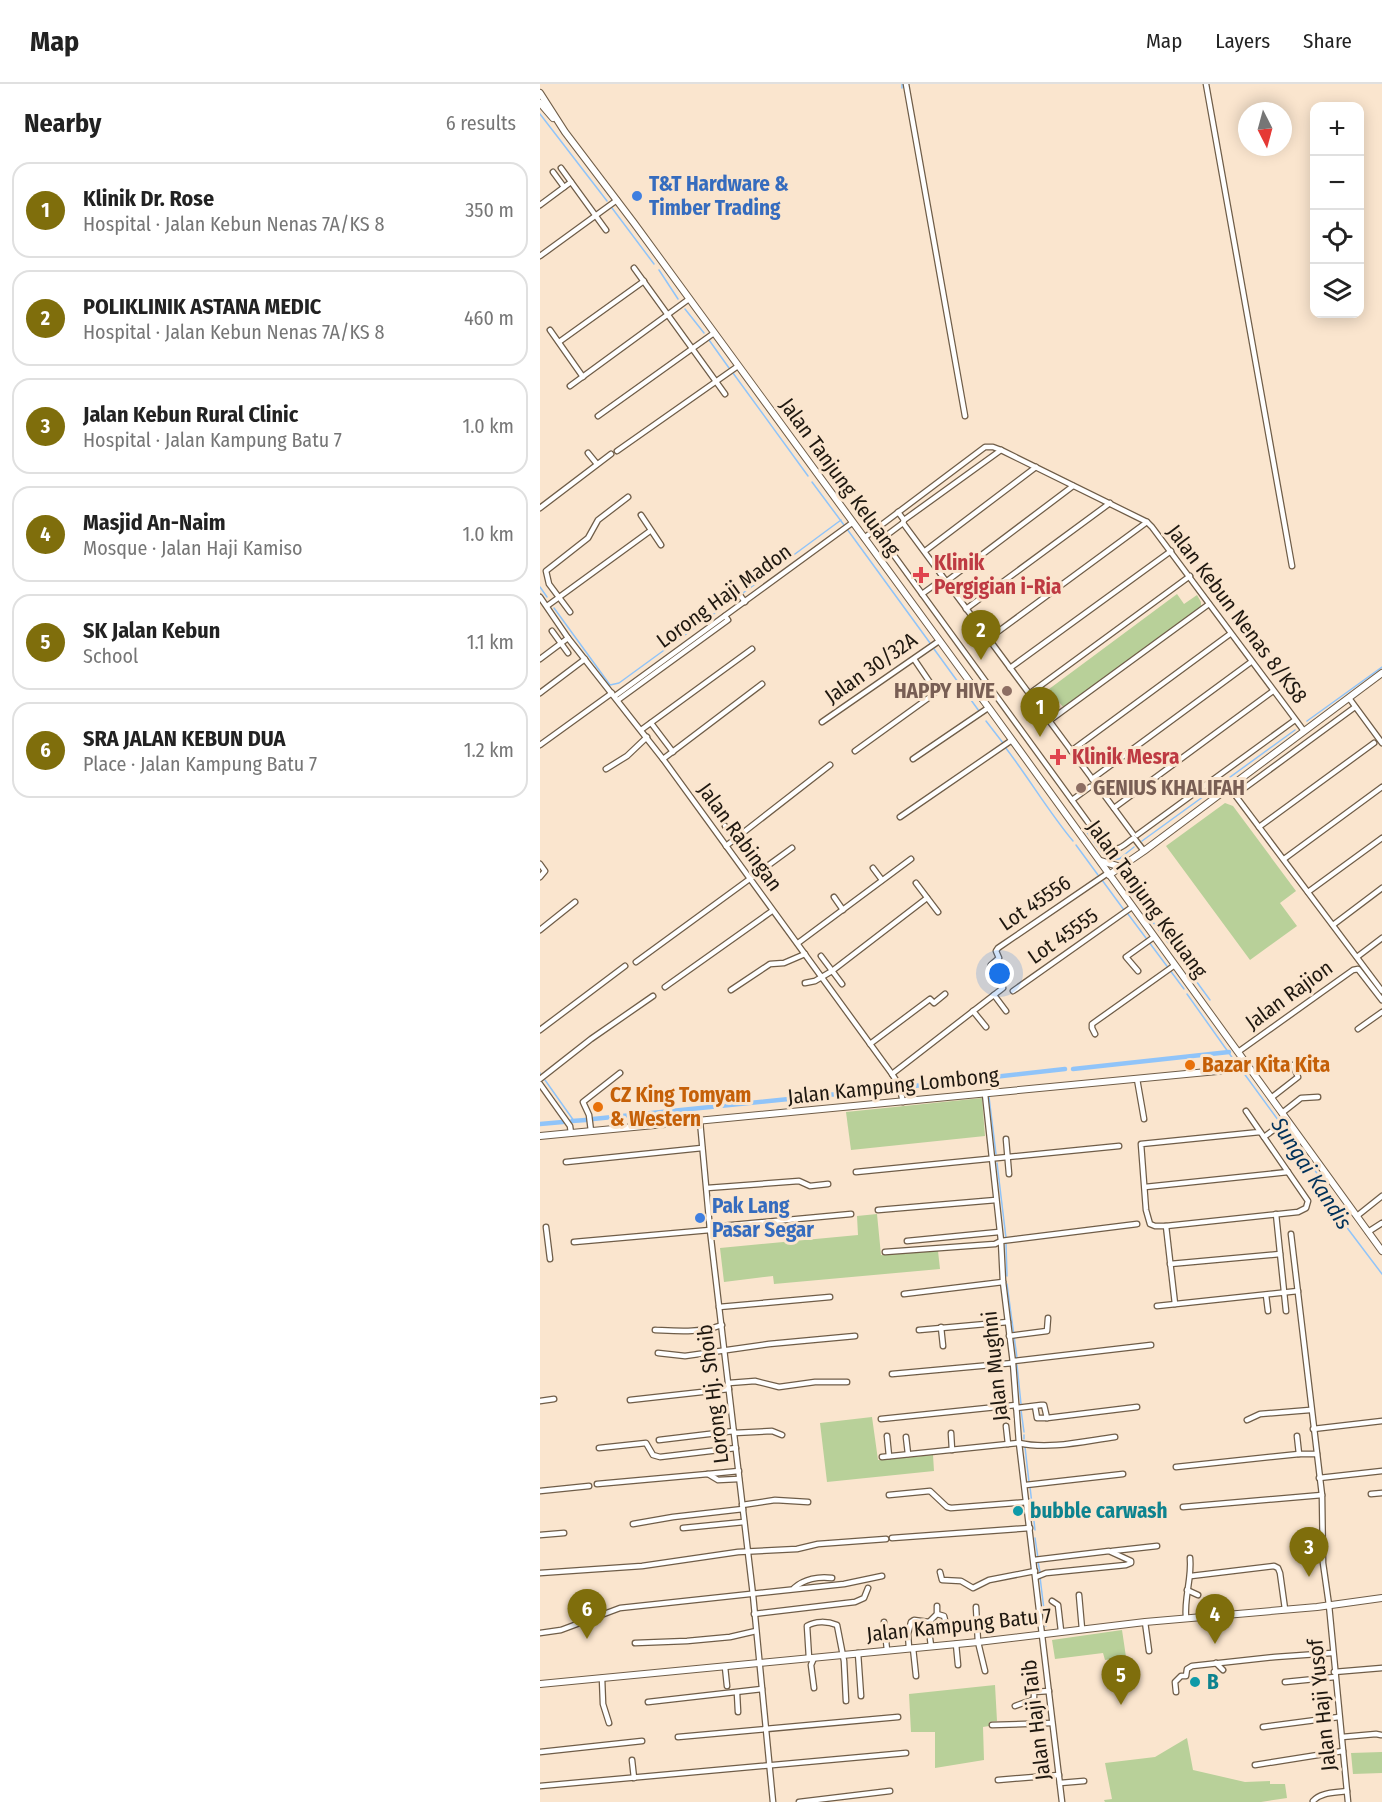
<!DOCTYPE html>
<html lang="en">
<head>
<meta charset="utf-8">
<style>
	:root { --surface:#fff; --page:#f6f6f6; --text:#222; --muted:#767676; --line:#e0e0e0; --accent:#7f6e0c }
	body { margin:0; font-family:"Fira Sans Condensed",sans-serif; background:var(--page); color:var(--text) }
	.controls { position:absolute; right:18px; top:18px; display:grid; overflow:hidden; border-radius:12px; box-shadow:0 3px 15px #0003 }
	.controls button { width:54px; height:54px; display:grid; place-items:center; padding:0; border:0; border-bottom:2px solid var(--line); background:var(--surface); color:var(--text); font:30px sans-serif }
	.compass { position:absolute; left:698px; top:18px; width:54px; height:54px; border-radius:50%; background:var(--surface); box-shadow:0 3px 15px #0003; rotate:174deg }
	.you { position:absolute; left:460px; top:890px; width:21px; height:21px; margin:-15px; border:4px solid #fff; border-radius:50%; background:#1a73e8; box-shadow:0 0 0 9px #1a73e833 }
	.badge { display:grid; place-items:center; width:39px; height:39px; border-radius:50%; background:var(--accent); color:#fff; font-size:20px; font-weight:700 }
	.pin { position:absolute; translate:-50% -50px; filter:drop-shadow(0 2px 3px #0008) }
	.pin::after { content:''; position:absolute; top:32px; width:21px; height:18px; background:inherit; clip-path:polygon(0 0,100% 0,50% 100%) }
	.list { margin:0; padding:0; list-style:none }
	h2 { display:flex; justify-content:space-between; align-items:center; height:78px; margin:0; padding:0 24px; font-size:26px }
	h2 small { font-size:20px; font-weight:400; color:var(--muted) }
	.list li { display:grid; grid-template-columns:39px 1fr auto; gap:18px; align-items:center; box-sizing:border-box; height:96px; margin:0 12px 12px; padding:0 12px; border:2px solid var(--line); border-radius:18px }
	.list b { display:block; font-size:22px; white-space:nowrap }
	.list p { margin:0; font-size:20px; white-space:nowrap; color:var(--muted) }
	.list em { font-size:20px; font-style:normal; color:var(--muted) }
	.icon { flex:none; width:33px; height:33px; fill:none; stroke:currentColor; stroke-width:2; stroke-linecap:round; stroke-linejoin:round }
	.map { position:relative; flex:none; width:842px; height:1718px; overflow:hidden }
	header { display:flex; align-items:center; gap:36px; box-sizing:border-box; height:84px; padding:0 30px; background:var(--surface); border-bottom:2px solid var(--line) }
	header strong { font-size:28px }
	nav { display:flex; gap:33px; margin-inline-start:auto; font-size:21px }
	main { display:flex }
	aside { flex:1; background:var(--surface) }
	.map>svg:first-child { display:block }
	.green { fill:#b8d099 }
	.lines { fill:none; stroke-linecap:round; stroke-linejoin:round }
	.stream { stroke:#90c4f9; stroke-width:1.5 }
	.canal { stroke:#90c4f9; stroke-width:4.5 }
	.street-casing { stroke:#6f5d48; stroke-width:7 }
	.secondary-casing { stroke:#6f5d48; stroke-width:8 }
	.street { stroke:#fff; stroke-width:4.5 }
	.secondary { stroke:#fff; stroke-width:6 }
	.shop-dot { fill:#3f7fe0; stroke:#fae5ce; stroke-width:2 }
	.health-dot { fill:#e0444e; stroke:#fae5ce; stroke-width:2 }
	.education-dot { fill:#8d6e63; stroke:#fae5ce; stroke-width:2 }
	.food-dot { fill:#e8710a; stroke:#fae5ce; stroke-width:2 }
	.culture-dot { fill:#0f9aa8; stroke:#fae5ce; stroke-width:2 }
	.labels { text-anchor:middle; stroke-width:6; stroke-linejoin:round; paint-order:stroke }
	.shop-label { font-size:21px; font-weight:bold; fill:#366cbe; stroke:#fae5ce; text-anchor:start }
	.street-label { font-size:21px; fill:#1f1810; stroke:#fae5ce }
	.health-label { font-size:21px; font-weight:bold; fill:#be3a42; stroke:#fae5ce; text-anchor:start }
	.education-label { font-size:21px; font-weight:bold; fill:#785e54; stroke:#fae5ce; text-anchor:end }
	.food-label { font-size:21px; font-weight:bold; fill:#c56008; stroke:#fae5ce; text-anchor:start }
	.culture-label { font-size:21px; font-weight:bold; fill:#0d838f; stroke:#fae5ce; text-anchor:start }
	.water-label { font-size:22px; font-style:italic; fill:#00315a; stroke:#fae5ce }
</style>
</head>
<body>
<header>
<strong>Map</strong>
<nav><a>Map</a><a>Layers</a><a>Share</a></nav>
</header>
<main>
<aside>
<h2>Nearby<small>6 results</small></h2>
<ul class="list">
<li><span class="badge">1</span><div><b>Klinik Dr. Rose</b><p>Hospital · Jalan Kebun Nenas 7A/KS 8</p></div><em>350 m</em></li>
<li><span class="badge">2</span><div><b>POLIKLINIK ASTANA MEDIC</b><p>Hospital · Jalan Kebun Nenas 7A/KS 8</p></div><em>460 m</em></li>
<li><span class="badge">3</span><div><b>Jalan Kebun Rural Clinic</b><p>Hospital · Jalan Kampung Batu 7</p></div><em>1.0 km</em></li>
<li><span class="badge">4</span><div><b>Masjid An-Naim</b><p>Mosque · Jalan Haji Kamiso</p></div><em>1.0 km</em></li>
<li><span class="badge">5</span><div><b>SK Jalan Kebun</b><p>School</p></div><em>1.1 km</em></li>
<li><span class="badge">6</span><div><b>SRA JALAN KEBUN DUA</b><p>Place · Jalan Kampung Batu 7</p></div><em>1.2 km</em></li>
</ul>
</aside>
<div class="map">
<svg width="842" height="1718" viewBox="0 0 842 1718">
	<rect width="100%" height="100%" fill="#fae5ce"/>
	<g class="green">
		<path d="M637 510 644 520 657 511 661 518V523L524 624 518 617 506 624 500 616 501 611Z"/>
		<path d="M685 719 693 722 756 807 740 819 757 842 710 876 626 762Z"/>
		<path d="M442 1014 445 1052 311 1066 306 1028Z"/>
		<path d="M337 1130 341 1171 398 1167 400 1185 234 1200 233 1192 184 1198 180 1164 318 1151 317 1132Z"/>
		<path d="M332 1333 338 1376 393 1371 394 1387 287 1398 280 1339Z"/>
		<path d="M582 1546 586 1573 565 1576 563 1569 515 1575 512 1556Z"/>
		<path d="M455 1601 457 1637 449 1638V1642L443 1643 444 1676 395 1684V1648H371L369 1610Z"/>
		<path d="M647 1654 653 1686 705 1698 730 1697V1700H745L747 1714 721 1718H565L564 1716 572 1715 565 1679 615 1673Z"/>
		<path d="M842 1668V1689L813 1690 811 1669Z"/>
	</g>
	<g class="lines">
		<g class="stream">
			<path d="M362 0V4"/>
			<path d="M0 30 67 117"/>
			<path d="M72 124 114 180"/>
			<path d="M119 186 138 215"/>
			<path d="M145 225 164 249"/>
			<path d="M169 256 189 284"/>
			<path d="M193 289 268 392"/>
			<path d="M272 398 304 441"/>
			<path d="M307 445 390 559"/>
			<path d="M236 484 301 436"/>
			<path d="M0 503 7 513"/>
			<path d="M203 509 230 489"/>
			<path d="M14 524 70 601 79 599 197 513"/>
			<path d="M394 565 439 627"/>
			<path d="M446 637 463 659"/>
			<path d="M767 637 842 583"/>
			<path d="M465 663C489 694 508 727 533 757"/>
			<path d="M543 743 567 775H579L594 763"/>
			<path d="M602 757 755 646"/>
			<path d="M536 761 558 791"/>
			<path d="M586 789 583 797 670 916"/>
			<path d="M562 796 584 826"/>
			<path d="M588 830 644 905"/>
			<path d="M647 910 696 979"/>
			<path d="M703 988 787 1103 799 1125 808 1145 842 1190"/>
			<path d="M0 989V990"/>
			<path d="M446 994 447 1000"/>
			<path d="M5 996 34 1037"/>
			<path d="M449 1013 456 1070"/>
			<path d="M457 1079 466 1154"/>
			<path d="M466 1159 467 1192"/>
			<path d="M467 1200 477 1274"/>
			<path d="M477 1281 481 1320"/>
			<path d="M481 1326 484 1348"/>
			<path d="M484 1351V1355"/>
			<path d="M485 1363 489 1398"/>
			<path d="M490 1403 495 1446"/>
			<path d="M495 1454 498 1474"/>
			<path d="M498 1478 500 1488"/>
			<path d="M500 1493 506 1542"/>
		</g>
		<g class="canal">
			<path d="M533 985 689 968"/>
			<path d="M365 1003 525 985"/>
			<path d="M53 1035 356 1004"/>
			<path d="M32 1037 46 1036"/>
			<path d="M0 1040 23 1038"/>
		</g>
		<defs>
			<g id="street">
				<path d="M366 0 425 332"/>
				<path d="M666 0 752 482"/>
				<path d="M21 84 66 146"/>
				<path d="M13 88 24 103"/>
				<path d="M0 121 31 98"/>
				<path d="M0 172 77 116"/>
				<path d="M94 184 185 310"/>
				<path d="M10 246 43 293"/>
				<path d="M19 258 104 197"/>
				<path d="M30 302 149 215"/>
				<path d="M58 332 174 249"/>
				<path d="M77 367 198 282"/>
				<path d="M48 369 57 380"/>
				<path d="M0 424 71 370"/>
				<path d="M358 428 364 436 363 439 347 451 345 459 566 763C579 769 584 760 594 754L604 767"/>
				<path d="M101 431 121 461"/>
				<path d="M364 436 461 366"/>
				<path d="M363 439 593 750"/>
				<path d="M324 454 445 363H453L461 366 607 438 612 443 764 647"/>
				<path d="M385 467 496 383"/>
				<path d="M407 497 533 402"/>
				<path d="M191 499 205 518"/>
				<path d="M382 510 400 497"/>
				<path d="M0 513 28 554 123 675 352 990 359 1001 363 1018"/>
				<path d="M7 522 110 447"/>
				<path d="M426 525 570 419"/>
				<path d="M30 528 9 500 6 487 48 454 58 436 88 413"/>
				<path d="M12 547 28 569"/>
				<path d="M448 555 607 438"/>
				<path d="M0 575 28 554"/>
				<path d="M470 584 631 467"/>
				<path d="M0 609 45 575"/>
				<path d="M489 610 650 492"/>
				<path d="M75 612 312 439"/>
				<path d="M809 614 842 659"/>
				<path d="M78 616 188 536 185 532"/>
				<path d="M509 637 669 520"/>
				<path d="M282 638 399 557"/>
				<path d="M111 639 133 668"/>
				<path d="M101 646 212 565"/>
				<path d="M0 661 72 609"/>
				<path d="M315 667 394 610 393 603 374 575"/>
				<path d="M531 667 690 550"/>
				<path d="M123 675 222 600"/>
				<path d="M373 675 448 624"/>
				<path d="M66 685 87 672 107 653"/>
				<path d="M552 695 711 578"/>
				<path d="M689 703 842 907"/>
				<path d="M695 711 815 623"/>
				<path d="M532 716 550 703"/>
				<path d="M574 724 733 607"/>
				<path d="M360 733 472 656"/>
				<path d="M185 742 205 768"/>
				<path d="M719 743 834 659"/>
				<path d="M597 751 755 636"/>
				<path d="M186 762 290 681"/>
				<path d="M744 775 842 703"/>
				<path d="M0 780 5 787 0 793"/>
				<path d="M333 784 342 796"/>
				<path d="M376 799 398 828"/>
				<path d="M768 808 842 754"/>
				<path d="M294 813 303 826"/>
				<path d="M793 841 842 804"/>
				<path d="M0 846 35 818"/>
				<path d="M258 859 371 775"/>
				<path d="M281 872 302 900"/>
				<path d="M817 873 842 854"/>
				<path d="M96 878 252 764"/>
				<path d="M451 881 459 874 456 867 458 864 568 789"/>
				<path d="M598 887 586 873 614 853"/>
				<path d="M265 899 275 897 292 887 387 814"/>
				<path d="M125 903 232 827"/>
				<path d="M191 906 230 880 244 879 265 870"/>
				<path d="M473 907 592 823"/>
				<path d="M454 911 466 927"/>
				<path d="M433 927 446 943"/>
				<path d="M818 945 842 928"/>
				<path d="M0 946 85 882"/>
				<path d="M555 950 552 944V940L635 881"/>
				<path d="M330 960 390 915 394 919 405 910"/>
				<path d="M698 968 813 886 818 885 842 916"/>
				<path d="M352 990 463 904"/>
				<path d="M0 995 51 955 113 912"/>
				<path d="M597 995 604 1035"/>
				<path d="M0 1000 30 1042 31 1049"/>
				<path d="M445 1010 461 1157 463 1198 473 1279 479 1359 522 1718"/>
				<path d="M731 1014 758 993 753 981"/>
				<path d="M706 1027 768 1117 766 1124 758 1128 626 1142H615L610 1140 606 1126 601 1060 720 1048"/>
				<path d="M742 1029 761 1014 778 1013"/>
				<path d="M160 1037 170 1146 213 1511 233 1718"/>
				<path d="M51 1047 49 1031 43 1018 80 989"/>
				<path d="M724 1053 747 1036"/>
				<path d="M466 1055 469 1090"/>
				<path d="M26 1078 162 1064"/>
				<path d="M316 1088 579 1062"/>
				<path d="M605 1103 748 1088"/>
				<path d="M167 1104 259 1097 270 1102 288 1100"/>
				<path d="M338 1126 456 1116"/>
				<path d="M736 1130 746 1227"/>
				<path d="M817 1132 842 1112"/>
				<path d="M626 1142 635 1220"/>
				<path d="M6 1143 10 1175"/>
				<path d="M170 1143 311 1130"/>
				<path d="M828 1148 842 1139"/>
				<path d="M751 1150 782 1411 783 1479 789 1521 808 1718"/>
				<path d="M367 1157 459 1148"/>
				<path d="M34 1158 170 1146"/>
				<path d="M345 1168 455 1160 461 1157 597 1140"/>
				<path d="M630 1180 740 1170"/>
				<path d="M364 1210 463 1198"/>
				<path d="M726 1211 728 1227"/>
				<path d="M617 1222 758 1207"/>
				<path d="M179 1223 290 1213"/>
				<path d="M401 1243 403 1262"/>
				<path d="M115 1246C138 1247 160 1249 182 1241"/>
				<path d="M379 1246 468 1238"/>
				<path d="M469 1252 507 1247 508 1234"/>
				<path d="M118 1269 145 1272 229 1260 315 1252"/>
				<path d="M473 1277 611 1261"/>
				<path d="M352 1290 473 1279"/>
				<path d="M189 1299 215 1297 239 1303 275 1298H307"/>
				<path d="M90 1316 189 1305"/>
				<path d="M0 1317 14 1315"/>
				<path d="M476 1324 501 1321H504L507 1334H497L495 1322"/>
				<path d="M507 1334 597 1323"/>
				<path d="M341 1335 476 1321"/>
				<path d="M707 1336 720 1330 770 1326"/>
				<path d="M466 1342 468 1360"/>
				<path d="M773 1345 842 1337"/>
				<path d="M194 1349 232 1347 242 1351"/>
				<path d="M411 1349 412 1366"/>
				<path d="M347 1352 349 1372"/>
				<path d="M757 1352 759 1370"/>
				<path d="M366 1353 368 1370"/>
				<path d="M119 1356 194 1347"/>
				<path d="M59 1364 106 1359 113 1371 120 1373 196 1364"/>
				<path d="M342 1373 479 1359C509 1366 545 1357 575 1353"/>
				<path d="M636 1383 759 1370H777"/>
				<path d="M168 1390 199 1387"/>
				<path d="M779 1394 842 1387"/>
				<path d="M57 1400 168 1390 178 1396 199 1395"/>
				<path d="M486 1401 583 1390"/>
				<path d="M0 1407 49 1402"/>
				<path d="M831 1410 842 1409"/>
				<path d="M349 1411 390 1407 407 1423 411 1424 488 1418"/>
				<path d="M202 1421 235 1416 268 1418"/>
				<path d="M643 1423 782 1411"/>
				<path d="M93 1440 133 1433 203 1425"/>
				<path d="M143 1444 204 1438"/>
				<path d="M0 1451 24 1449"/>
				<path d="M352 1454 490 1444"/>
				<path d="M572 1467 617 1462"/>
				<path d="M494 1476 569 1467 591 1477V1479L586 1481 506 1489 496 1493"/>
				<path d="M400 1488 402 1496 421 1497 433 1504 449 1496 495 1487"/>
				<path d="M0 1489 102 1482 198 1468 257 1465 278 1460 346 1455"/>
				<path d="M651 1492 734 1482 738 1484 740 1489 745 1525"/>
				<path d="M254 1504C264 1495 279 1492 292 1494"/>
				<path d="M647 1506 658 1511"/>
				<path d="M539 1511 542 1545"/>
				<path d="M512 1517 518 1521 521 1547"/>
				<path d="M436 1523 438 1558 445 1587"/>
				<path d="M214 1530 315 1518 324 1514 328 1504"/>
				<path d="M397 1530 404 1532 405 1536"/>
				<path d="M646 1534C644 1513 652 1495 650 1474"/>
				<path d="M344 1538 347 1566"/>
				<path d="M605 1538 609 1567"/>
				<path d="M0 1549 21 1546 80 1524 304 1500 342 1492"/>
				<path d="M95 1559 147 1557 190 1553 216 1547"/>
				<path d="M416 1560 418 1581"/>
				<path d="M391 1562 388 1539 397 1530V1522"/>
				<path d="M369 1564 368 1550 371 1538 374 1536 389 1538"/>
				<path d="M373 1564 376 1592"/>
				<path d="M318 1569 321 1612"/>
				<path d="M269 1574 267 1542C275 1537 287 1537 297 1541L304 1577 306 1617"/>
				<path d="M274 1574 271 1581 274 1604"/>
				<path d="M676 1579 683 1586"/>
				<path d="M185 1583 187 1602"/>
				<path d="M794 1588 842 1584"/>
				<path d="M62 1594 63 1620 69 1639"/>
				<path d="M745 1598 795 1593"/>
				<path d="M636 1608 635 1598 641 1592H646L647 1585 652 1582 735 1573 792 1569"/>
				<path d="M197 1609 198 1628"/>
				<path d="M108 1618 222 1605"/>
				<path d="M475 1622 494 1615V1608L509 1607"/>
				<path d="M452 1641 512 1639"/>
				<path d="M723 1643 799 1633"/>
				<path d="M138 1653 358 1633"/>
				<path d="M802 1653 836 1650 841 1651"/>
				<path d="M0 1668 102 1657"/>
				<path d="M92 1676 94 1694"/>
				<path d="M715 1681 803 1667"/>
				<path d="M458 1696 519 1691"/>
				<path d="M520 1699 544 1697"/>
				<path d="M0 1702 366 1669"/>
				<path d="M773 1717C781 1708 795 1709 807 1707"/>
				<path d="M259 1718 350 1707"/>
			</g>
			<g id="secondary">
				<path d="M0 9 25 48 94 139 454 631 842 1167"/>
				<path d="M0 19 13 34"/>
				<path d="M561 777 581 783"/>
				<path d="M569 791 604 767 842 589"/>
				<path d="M0 1052 709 984"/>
				<path d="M0 1600 438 1558 605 1538 777 1523 842 1514"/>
			</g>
		</defs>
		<use href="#street" class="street-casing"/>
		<use href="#secondary" class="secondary-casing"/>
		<use href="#street" class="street"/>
		<use href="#secondary" class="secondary"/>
	</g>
	<g class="shop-dot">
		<circle cx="97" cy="112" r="6"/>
		<circle cx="160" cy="1134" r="6"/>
	</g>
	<g class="health-dot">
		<path d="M378 482h6v6h6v6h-6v6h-6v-6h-6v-6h6z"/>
		<path d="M515 664h6v6h6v6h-6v6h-6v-6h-6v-6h6z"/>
	</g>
	<g class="education-dot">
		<circle cx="467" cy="607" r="6"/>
		<circle cx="541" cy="704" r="6"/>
	</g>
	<g class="food-dot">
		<circle cx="650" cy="981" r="6"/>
		<circle cx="58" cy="1023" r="6"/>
	</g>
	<g class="culture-dot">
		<circle cx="478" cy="1427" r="6"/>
		<circle cx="655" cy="1598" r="6"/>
	</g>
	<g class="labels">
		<g class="shop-label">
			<text x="109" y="107">T&amp;T Hardware &amp;<tspan x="109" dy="24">Timber Trading</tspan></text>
			<text x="172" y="1129">Pak Lang<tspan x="172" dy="24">Pasar Segar</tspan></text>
		</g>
		<g class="street-label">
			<text transform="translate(300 393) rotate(54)" y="7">Jalan Tanjung Keluang</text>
			<text transform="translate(184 512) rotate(-36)" y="7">Lorong Haji Madon</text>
			<text transform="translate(697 530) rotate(53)" y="7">Jalan Kebun Nenas 8/KS8</text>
			<text transform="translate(331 584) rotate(-35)" y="7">Jalan 30/32A</text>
			<text transform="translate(200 753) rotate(54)" y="7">Jalan Rabingan</text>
			<text transform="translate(607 815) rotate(54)" y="7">Jalan Tanjung Keluang</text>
			<text transform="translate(495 819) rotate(-34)" y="7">Lot 45556</text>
			<text transform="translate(523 852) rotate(-35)" y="7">Lot 45555</text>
			<text transform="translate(749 911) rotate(-36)" y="7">Jalan Rajion</text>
			<text transform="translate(353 1002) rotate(-6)" y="7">Jalan Kampung Lombong</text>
			<text transform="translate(455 1282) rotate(-96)" y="7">Jalan Mughni</text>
			<text transform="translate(173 1310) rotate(-97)" y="7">Lorong Hj. Shoib</text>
			<text transform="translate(419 1541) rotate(-6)" y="7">Jalan Kampung Batu 7</text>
			<text transform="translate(782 1621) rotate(-96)" y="7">Jalan Haji Yusof</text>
			<text transform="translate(496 1636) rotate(-97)" y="7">Jalan Haji Taib</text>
		</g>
		<g class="health-label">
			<text x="394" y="486">Klinik<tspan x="394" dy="24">Pergigian i-Ria</tspan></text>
			<text x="532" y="680">Klinik Mesra</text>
		</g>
		<g class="education-label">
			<text x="455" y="614">HAPPY HIVE</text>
			<text x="553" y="711" text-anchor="start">GENIUS KHALIFAH</text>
		</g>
		<g class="food-label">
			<text x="662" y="988">Bazar Kita Kita</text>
			<text x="70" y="1018">CZ King Tomyam<tspan x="70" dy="24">&amp; Western</tspan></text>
		</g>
		<g class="culture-label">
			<text x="490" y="1434">bubble carwash</text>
			<text x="667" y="1605">B</text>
		</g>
		<g class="water-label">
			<text transform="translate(772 1089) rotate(57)" y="8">Sungai Kandis</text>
		</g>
	</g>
</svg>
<div class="controls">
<button>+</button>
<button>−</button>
<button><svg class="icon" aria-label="locate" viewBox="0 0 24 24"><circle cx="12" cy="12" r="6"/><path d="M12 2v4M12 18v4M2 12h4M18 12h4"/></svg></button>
<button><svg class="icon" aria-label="layers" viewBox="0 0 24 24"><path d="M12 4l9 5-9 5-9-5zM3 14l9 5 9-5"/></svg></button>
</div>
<svg class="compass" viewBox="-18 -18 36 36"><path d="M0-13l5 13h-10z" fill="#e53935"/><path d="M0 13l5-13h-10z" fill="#767676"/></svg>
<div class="you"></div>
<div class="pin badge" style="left:500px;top:653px">1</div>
<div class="pin badge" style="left:441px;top:576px">2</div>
<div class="pin badge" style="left:769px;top:1493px">3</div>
<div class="pin badge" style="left:675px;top:1560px">4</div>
<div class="pin badge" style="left:581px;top:1621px">5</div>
<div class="pin badge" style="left:47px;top:1555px">6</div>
</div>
</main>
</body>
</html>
